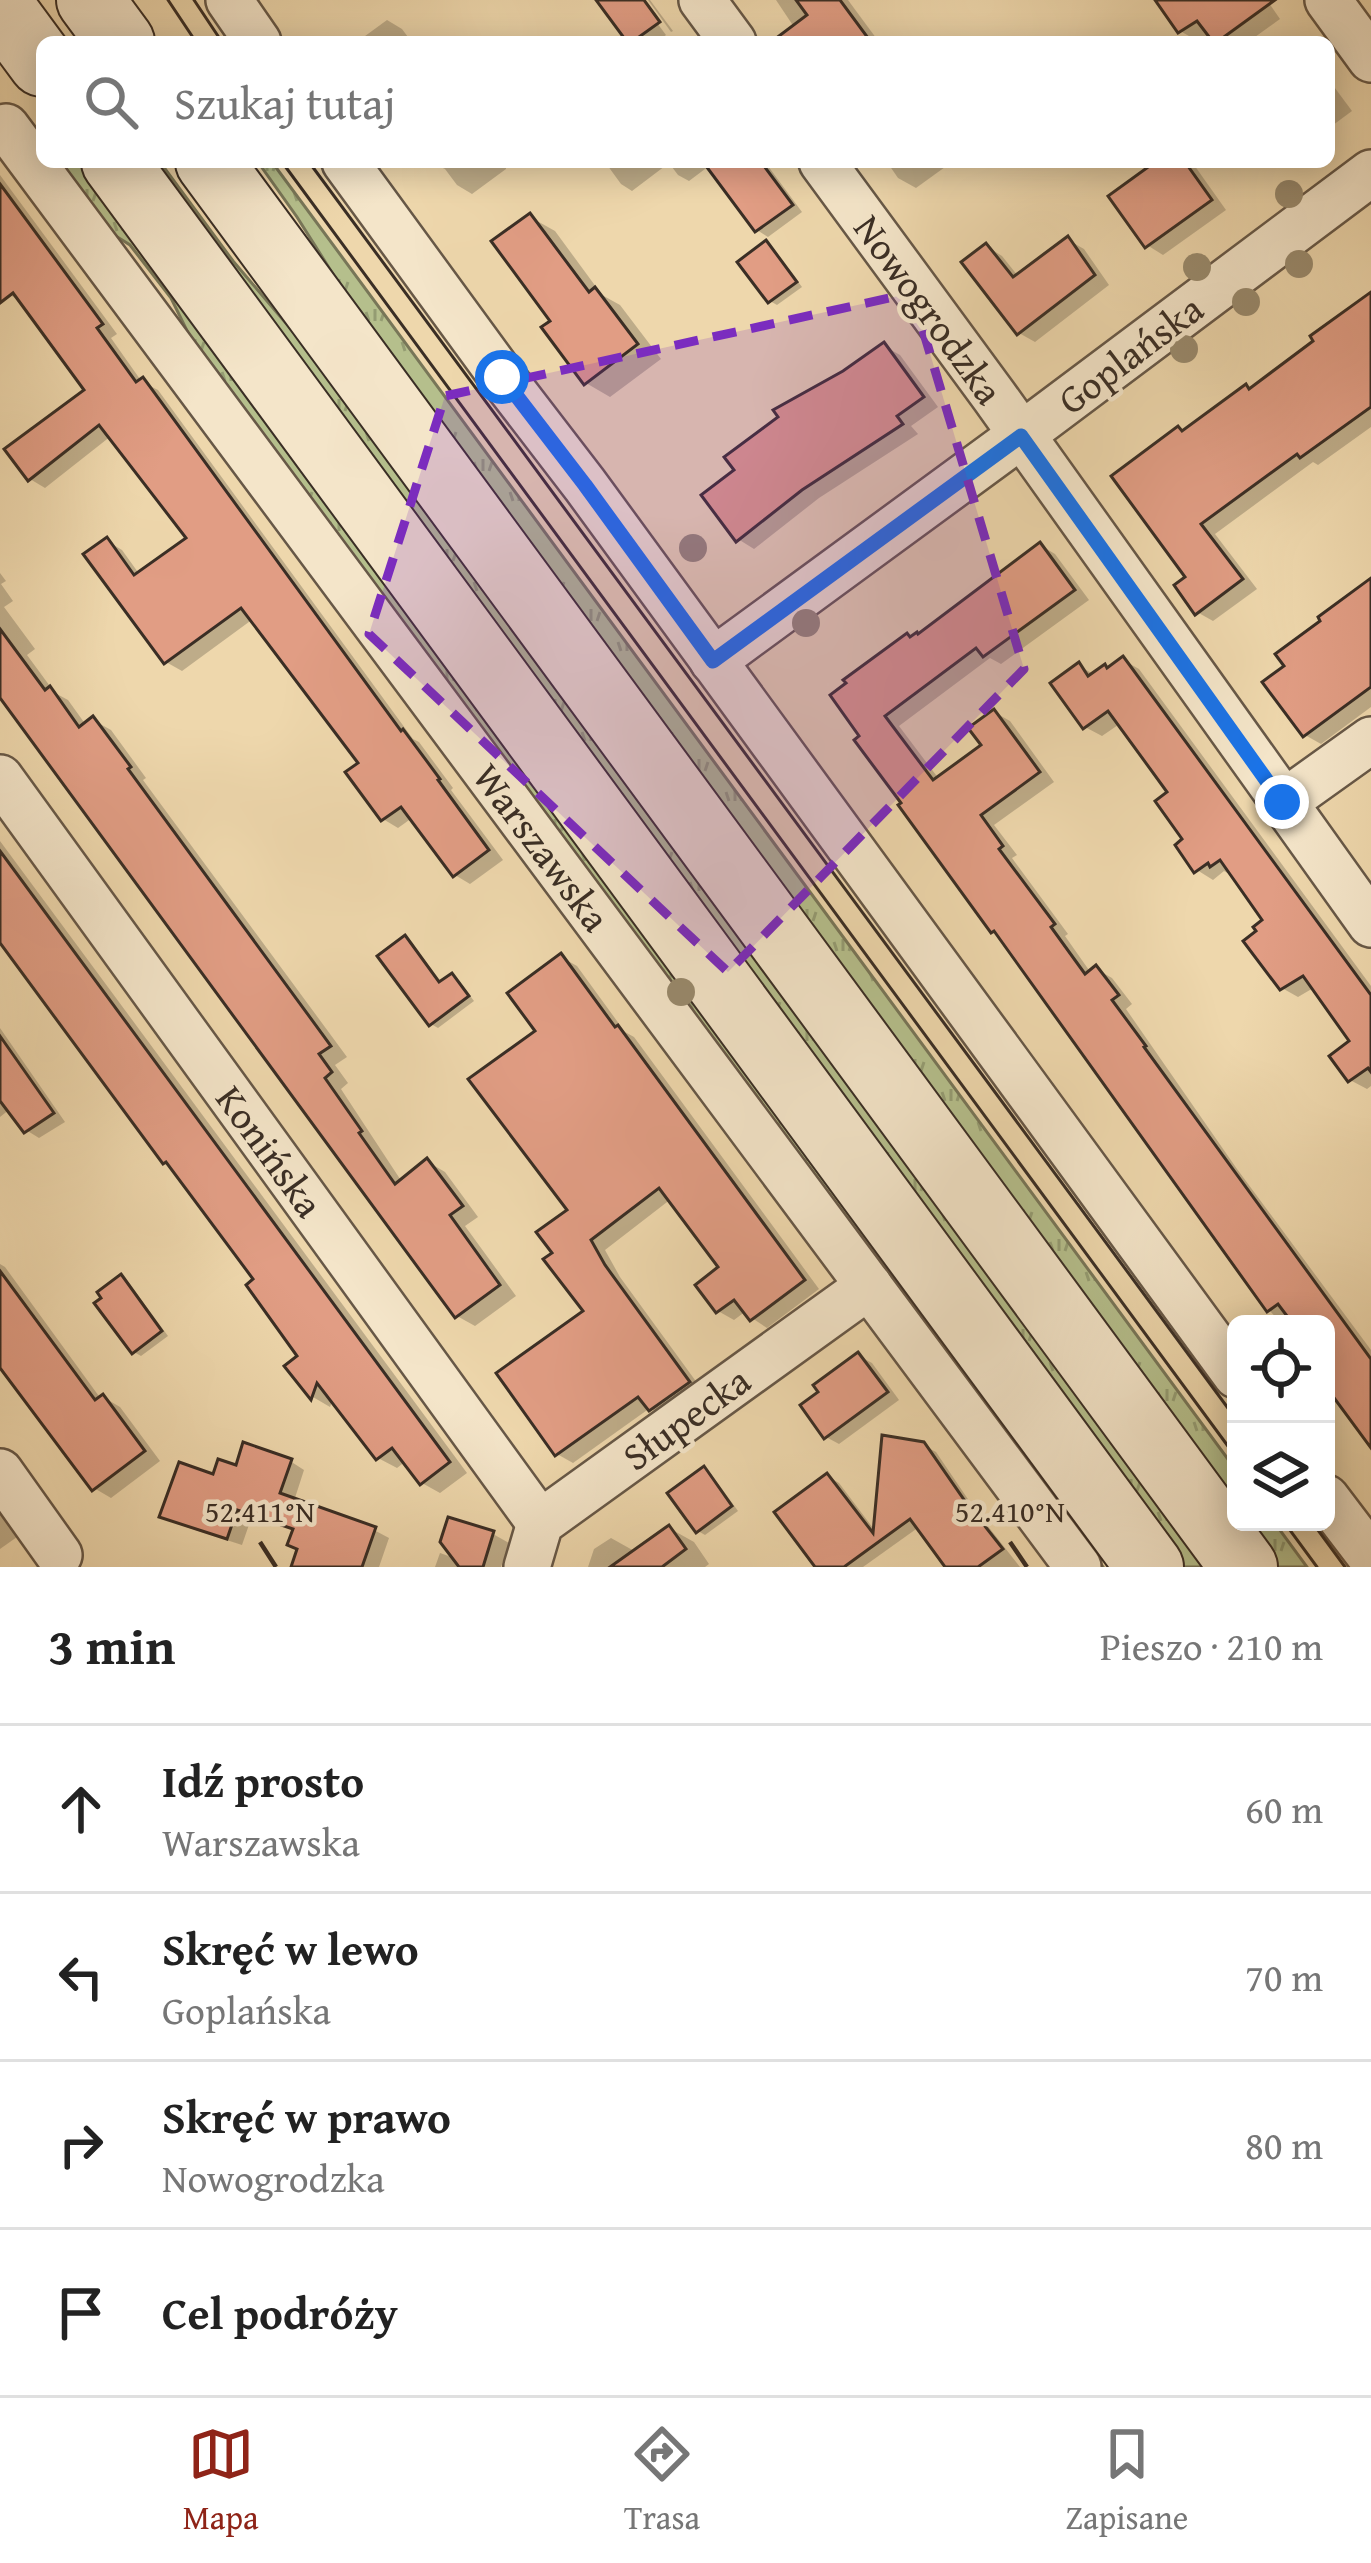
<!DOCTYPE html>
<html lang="pl">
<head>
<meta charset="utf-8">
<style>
	:root { --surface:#fff; --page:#f6f6f6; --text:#222; --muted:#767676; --line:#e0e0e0; --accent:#8f2418 }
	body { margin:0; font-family:"Gentium Book Plus",serif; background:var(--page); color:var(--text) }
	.controls { position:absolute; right:36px; bottom:36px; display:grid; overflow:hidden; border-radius:18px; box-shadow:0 6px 30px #0003 }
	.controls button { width:108px; height:108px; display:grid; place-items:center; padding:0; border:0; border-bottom:3px solid var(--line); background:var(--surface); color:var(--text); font:60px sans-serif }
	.stop { position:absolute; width:36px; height:36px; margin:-27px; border:9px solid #1a73e8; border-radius:50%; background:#fff }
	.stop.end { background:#1a73e8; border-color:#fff; box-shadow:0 3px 12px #0008 }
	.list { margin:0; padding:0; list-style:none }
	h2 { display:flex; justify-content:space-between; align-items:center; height:156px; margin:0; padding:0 48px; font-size:51px }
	h2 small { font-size:39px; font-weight:400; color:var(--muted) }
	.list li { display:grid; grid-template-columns:78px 1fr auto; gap:36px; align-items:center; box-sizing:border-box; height:168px; padding:0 48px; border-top:3px solid var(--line) }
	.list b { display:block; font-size:45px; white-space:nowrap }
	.list p { margin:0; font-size:39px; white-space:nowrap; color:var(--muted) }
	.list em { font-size:39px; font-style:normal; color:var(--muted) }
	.icon { flex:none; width:66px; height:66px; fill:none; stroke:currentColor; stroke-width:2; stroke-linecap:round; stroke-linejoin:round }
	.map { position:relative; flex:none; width:1371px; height:1567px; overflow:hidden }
	.search { position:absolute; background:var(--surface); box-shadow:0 6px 30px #0003; left:36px; right:36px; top:36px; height:132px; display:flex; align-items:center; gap:30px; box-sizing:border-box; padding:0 42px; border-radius:18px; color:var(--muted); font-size:45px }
	.sheet { height:828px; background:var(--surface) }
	nav { display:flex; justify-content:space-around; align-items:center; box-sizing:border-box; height:168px; border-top:3px solid var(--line); background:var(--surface); font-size:33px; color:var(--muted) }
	nav a { display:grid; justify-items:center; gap:6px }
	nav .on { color:var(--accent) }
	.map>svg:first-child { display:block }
	.grass { fill:url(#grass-tufts); stroke:#787658; stroke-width:3 }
	.shadow { fill:#0003 }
	.building { fill:#e19d84; stroke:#3a2e25; stroke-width:3 }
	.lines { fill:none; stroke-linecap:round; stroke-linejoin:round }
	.street-casing { stroke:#675847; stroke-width:50 }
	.secondary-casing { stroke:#3a2e25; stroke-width:70 }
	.street { stroke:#f4e5c9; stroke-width:45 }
	.secondary { stroke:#f4e5c9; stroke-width:66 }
	.tram { stroke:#3a2e25; stroke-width:3 }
	.tree { fill:#998a6d }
	.route { stroke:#1a73e8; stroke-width:15 }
	.marked { fill:#7b2cbf; fill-opacity:0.2; stroke:#7b2cbf; stroke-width:9; stroke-dasharray:24 15; stroke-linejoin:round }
	.ticks { fill:none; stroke:#3a2e25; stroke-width:4.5 }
	.labels { text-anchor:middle; stroke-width:9; stroke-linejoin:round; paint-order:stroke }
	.street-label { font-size:39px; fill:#3a2e25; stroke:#f4e5c9 }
	.ticks-label { font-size:30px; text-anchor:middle; fill:#3a2e25; stroke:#f4e5c9; stroke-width:9; stroke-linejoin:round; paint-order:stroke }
</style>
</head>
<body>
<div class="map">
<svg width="1371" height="1567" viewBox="0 0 1371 1567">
	<defs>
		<pattern id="grass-tufts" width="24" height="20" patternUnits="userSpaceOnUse" patternTransform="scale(3)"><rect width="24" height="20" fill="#b5bf8c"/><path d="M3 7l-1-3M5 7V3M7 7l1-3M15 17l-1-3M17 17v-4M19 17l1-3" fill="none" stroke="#949c72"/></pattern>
	</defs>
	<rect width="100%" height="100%" fill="#eed7ac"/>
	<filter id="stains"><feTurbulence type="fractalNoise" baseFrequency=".00167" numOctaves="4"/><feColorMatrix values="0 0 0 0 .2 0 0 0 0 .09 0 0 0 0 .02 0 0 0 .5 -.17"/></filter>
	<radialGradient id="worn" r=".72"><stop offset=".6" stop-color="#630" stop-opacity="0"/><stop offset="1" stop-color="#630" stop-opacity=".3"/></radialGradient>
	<g class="grass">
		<path d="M57 162H88L740 1046 938 1342 1103 1567H1090L193 343 171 298 130 245 106 230Z"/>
		<path d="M141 162H160L233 261 404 462 1218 1567H1174Z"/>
		<path d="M258 162H272L1236 1470V1522H1274L1307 1567H1269L396 374 297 217Z"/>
	</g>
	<g class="shadow">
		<path d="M600 0H640L666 35 657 42H631Z"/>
		<path d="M648 0H650L673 31 671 32Z"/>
		<path d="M776 0H848L879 42H804Z"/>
		<path d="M1159 0H1267L1280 19 1248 42H1217L1211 34 1198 41 1180 31Z"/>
		<path d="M387 20 402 29 411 41 415 38 422 42H363L361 39Z"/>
		<path d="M1329 80 1352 111 1329 128Z"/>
		<path d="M430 162H506V169L472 194 457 185 445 169Z"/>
		<path d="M605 162H765L802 212 768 237 757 230 709 166 689 181 678 175 669 163 632 191 621 184Z"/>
		<path d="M887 162H952L916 188 898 178Z"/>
		<path d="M1160 162H1192L1226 210 1163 255 1147 245Z"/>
		<path d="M0 175 117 334 111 338 142 382 158 390 413 739 419 742 453 788 451 790 503 860 470 884 455 875 412 818 398 828 383 819 362 763 253 619 182 671 166 662 107 541 122 550 140 575 190 538 111 436 45 488 30 479 88 391 23 302 10 295 0 281Z"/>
		<path d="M530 217 555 231 602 295 620 305 661 359 610 397 586 383 554 321Z"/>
		<path d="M1068 240 1084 249 1109 285 1035 342 1019 333 986 246 1002 256 1018 276Z"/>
		<path d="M766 244 773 248 802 287 777 305 770 301Z"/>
		<path d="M1371 295V427L1318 465 1313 462 1215 534 1257 589 1213 621 1197 612 1189 578 1184 433 1252 391Z"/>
		<path d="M884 346 900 355 938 407 911 426 918 434 819 498 754 549 738 539 739 471 845 374Z"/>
		<path d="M1040 545 1055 554 1089 600 1001 664 990 658 899 726 939 779 985 746 994 712 1010 721 1054 782 994 825 1017 855 1012 858 1068 934 1065 936 1091 973 1096 969 1112 978 1132 1004 1126 1009 1237 1169 1371 1350V1448L1354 1425 1357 1423 1326 1382V1324H1282L1269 1310 858 741 912 640Z"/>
		<path d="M0 573 6 581 1 584 13 601 4 607 35 649 27 655 55 693 68 700 86 725 93 720 111 730 146 778 143 780 347 1057 335 1065 348 1083 341 1089 402 1182 428 1162 445 1172 478 1217 465 1226 516 1296 475 1326 457 1316 0 694Z"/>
		<path d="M1371 582V707L1321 744 1305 735 1288 667Z"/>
		<path d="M1123 660 1139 669 1371 986V1086L1367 1089 1350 1080 1352 1040 1315 987 1298 997 1282 988 1266 921 1232 872 1229 874 1224 871 1213 880 1197 870 1172 792 1121 723 1102 736 1085 727 1079 666 1095 675 1110 670Z"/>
		<path d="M0 841 467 1473 440 1493 422 1483 406 1461 397 1468 378 1458 333 1399 330 1407 313 1397 288 1366 301 1356 258 1280 174 1167 165 1162 0 937Z"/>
		<path d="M405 939 412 943 442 983 452 976 459 981 474 1001 438 1028 431 1024Z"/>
		<path d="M561 957 577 966 625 1032 634 1037 819 1289 767 1328 752 1318 746 1311 734 1320 718 1311 722 1268 671 1199 605 1250 620 1277 703 1391 667 1418 650 1408 573 1463 557 1454 588 1311 556 1254 572 1211 539 1031Z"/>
		<path d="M0 1028 65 1122 39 1138 26 1130 10 1109 0 1117Z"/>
		<path d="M0 1264 5 1267 101 1399 103 1397 120 1407 160 1461 111 1498 94 1488 0 1363Z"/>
		<path d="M121 1278 128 1282 168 1336 141 1356 134 1352Z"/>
		<path d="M859 1356 872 1363 899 1400 839 1444 826 1437Z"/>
		<path d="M923 1445 936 1452 976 1511 1020 1567H949L919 1527 863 1567H818L827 1476 839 1483 876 1532Z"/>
		<path d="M290 1461 304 1470 294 1501 374 1530 389 1538 379 1567H294L300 1549 296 1531 252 1516 242 1545 177 1524 163 1516 214 1477 237 1469Z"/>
		<path d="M704 1470 711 1474 738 1511 705 1535 698 1531Z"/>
		<path d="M0 1514 17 1537 0 1549Z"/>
		<path d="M669 1528 694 1542 709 1564 705 1567H588L594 1549 611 1538 636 1552Z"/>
		<path d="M493 1534 509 1543 501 1567H435L440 1553 457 1559Z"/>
	</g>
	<g class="building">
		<path d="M596 0H644L660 22 632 42H627Z"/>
		<path d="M796 0H840L871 42H771L807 15Z"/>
		<path d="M1155 0H1275L1217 42H1213L1197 21 1178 33Z"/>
		<path d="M703 162H761L793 205 755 232Z"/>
		<path d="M1155 162H1185L1212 200 1145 248 1108 196Z"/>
		<path d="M0 184 103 324 97 328 136 382 143 377 401 731 403 729 440 779 438 780 489 850 453 877 401 807 381 821 345 772 358 763 241 608 164 664 83 554 107 537 134 575 186 538 99 425 28 481 4 449 84 390 13 293 0 303Z"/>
		<path d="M530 213 589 292 595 287 638 344 584 385 541 327 550 321 491 241Z"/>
		<path d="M1068 236 1095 275 1017 335 961 262 986 243 1013 277Z"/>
		<path d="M766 240 797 282 768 303 737 262Z"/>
		<path d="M1371 292V407L1300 458 1297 454 1201 524 1243 579 1195 615 1174 585 1185 577 1111 476 1178 426 1182 431 1246 384 1249 389 1313 341 1310 336Z"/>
		<path d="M884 342 924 397 897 416 903 424 802 490 736 542 701 495 734 470 724 457 778 417 773 410 843 371Z"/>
		<path d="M1040 542 1075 590 983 657 976 648 885 716 933 780 981 745 968 728 994 709 1040 772 981 815 1003 846 999 849 1055 924 1051 927 1085 974 1096 965 1119 995 1112 1000 1146 1046 1144 1047 1371 1359V1448L1326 1387V1324H1293L1278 1304 1267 1312 994 931 991 933 898 805 901 803 854 740 859 736 830 695 846 683 843 680 907 633 910 637 917 632 918 634Z"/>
		<path d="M1371 578V687L1303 737 1262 682 1284 666 1275 654 1320 621 1318 617Z"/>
		<path d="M0 629 45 690 50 686 79 727 93 716 131 767 128 769 331 1046 319 1054 332 1072 325 1078 362 1131 359 1133 395 1184 427 1158 463 1206 450 1215 500 1285 455 1318 0 698Z"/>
		<path d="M1123 656 1371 995V1072L1368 1068 1348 1082 1329 1056 1349 1041 1303 976 1280 990 1243 941 1256 931 1253 927 1262 920 1220 860 1210 867 1208 863 1194 873 1175 845 1182 839 1155 801 1167 792 1108 711 1083 729 1050 683 1079 662 1088 676 1105 664 1107 668Z"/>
		<path d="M0 851 450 1462 420 1485 392 1448 376 1460 317 1383 311 1400 284 1366 297 1356 246 1285 253 1279 166 1162 163 1164 0 943Z"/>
		<path d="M405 935 439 982 452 973 469 996 429 1026 377 956Z"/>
		<path d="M561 953 615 1027 618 1025 805 1280 750 1321 734 1300 716 1313 695 1285 718 1267 659 1188 591 1240 605 1265 690 1382 649 1411 638 1397 555 1456 496 1373 583 1311 543 1259 552 1253 536 1232 567 1210 468 1079 535 1031 507 993Z"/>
		<path d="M0 1036 54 1113 24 1133 0 1101Z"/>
		<path d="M0 1271 95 1400 103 1394 145 1451 92 1491 0 1368Z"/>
		<path d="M121 1274 162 1331 132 1354 94 1303 101 1298 97 1292Z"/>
		<path d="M858 1352 888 1392 824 1439 800 1405 818 1392 813 1385Z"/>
		<path d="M882 1435 924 1442 965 1501 1003 1549 978 1567H945L910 1519 844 1567H815L774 1512 827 1473 873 1533Z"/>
		<path d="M243 1442 292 1459 280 1493 376 1527 362 1567H291L297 1549 287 1545 293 1529 237 1510 227 1539 159 1517 179 1462 213 1474 218 1459 236 1465Z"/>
		<path d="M704 1466 732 1506 696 1533 667 1493Z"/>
		<path d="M448 1517 494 1531 483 1567H459L440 1542Z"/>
		<path d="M669 1525 686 1549 662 1567H610Z"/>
	</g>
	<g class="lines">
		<defs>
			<g id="street">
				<path d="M229 0 258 42"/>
				<path d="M702 0 733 42"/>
				<path d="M1328 0 1371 59"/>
				<path d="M6 127 1078 1567"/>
				<path d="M345 162 502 377 585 485 1236 1375"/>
				<path d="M822 162 994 396 1371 924"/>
				<path d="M713 661 1020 436 1371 173"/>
				<path d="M0 778 540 1523"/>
				<path d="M1283 803 1371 740"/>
				<path d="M0 1472 59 1555"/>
				<path d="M1326 1498 1371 1557"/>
				<path d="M527 1567 540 1523 869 1286"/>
			</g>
			<g id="secondary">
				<path d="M90 0 121 42"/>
				<path d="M0 6 42 63"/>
				<path d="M115 162 1150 1567"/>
				<path d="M209 162 1244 1567"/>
			</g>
		</defs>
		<use href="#street" class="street-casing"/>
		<use href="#secondary" class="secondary-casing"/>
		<use href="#street" class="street"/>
		<use href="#secondary" class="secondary"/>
		<g class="tram">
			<path d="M168 0 196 42"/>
			<path d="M194 0 222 42"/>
			<path d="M282 162 1236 1457"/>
			<path d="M309 162 1236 1419"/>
			<path d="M1284 1522 1317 1567"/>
			<path d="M1312 1522 1345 1567"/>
		</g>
	</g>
	<g class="tree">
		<circle cx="1289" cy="194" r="14"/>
		<circle cx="1299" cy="264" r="14"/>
		<circle cx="1197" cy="267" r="14"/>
		<circle cx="1246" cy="302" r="14"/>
		<circle cx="1184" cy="349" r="14"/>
		<circle cx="693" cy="548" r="14"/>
		<circle cx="806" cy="623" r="14"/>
		<circle cx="681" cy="992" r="14"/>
	</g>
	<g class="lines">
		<path class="route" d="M502 377 585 485 713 661 1021 436 1282 802"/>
	</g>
	<path class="marked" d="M912 293 1024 669 728 972 369 634 445 396Z"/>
	<path class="ticks" d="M260 1542 276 1567M1010 1542 1027 1567"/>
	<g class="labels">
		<g class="street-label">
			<text transform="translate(929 309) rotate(54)" y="14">Nowogrodzka</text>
			<text transform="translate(1130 354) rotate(-37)" y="14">Goplańska</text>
			<text transform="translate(542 847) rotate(53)" y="14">Warszawska</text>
			<text transform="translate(270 1151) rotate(54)" y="14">Konińska</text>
			<text transform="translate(686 1418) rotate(-36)" y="14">Słupecka</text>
		</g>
	</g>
	<g class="ticks-label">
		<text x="260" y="1522">52.411°N</text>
		<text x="1010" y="1522">52.410°N</text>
	</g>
	<rect width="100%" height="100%" filter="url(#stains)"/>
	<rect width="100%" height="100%" fill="url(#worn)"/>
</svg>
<div class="controls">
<button><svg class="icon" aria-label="locate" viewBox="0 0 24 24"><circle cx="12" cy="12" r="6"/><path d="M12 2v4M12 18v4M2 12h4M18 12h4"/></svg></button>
<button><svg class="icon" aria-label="layers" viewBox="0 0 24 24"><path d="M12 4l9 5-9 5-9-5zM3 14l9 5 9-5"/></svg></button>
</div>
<div class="stop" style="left:502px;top:377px"></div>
<div class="stop end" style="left:1282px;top:802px"></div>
<div class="search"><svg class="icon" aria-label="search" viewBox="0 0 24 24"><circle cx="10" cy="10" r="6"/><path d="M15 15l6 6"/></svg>Szukaj tutaj</div>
</div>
<section class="sheet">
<h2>3 min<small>Pieszo · 210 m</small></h2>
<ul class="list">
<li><svg class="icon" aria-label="ahead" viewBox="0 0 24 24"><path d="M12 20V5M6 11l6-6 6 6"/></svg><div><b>Idź prosto</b><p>Warszawska</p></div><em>60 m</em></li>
<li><svg class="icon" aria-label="left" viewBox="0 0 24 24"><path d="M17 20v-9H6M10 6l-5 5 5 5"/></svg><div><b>Skręć w lewo</b><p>Goplańska</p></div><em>70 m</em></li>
<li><svg class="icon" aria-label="right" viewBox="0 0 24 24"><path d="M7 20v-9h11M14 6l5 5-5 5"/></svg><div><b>Skręć w prawo</b><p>Nowogrodzka</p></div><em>80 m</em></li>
<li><svg class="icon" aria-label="arrive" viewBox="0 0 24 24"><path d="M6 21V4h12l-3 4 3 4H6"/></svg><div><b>Cel podróży</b></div></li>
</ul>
</section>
<nav>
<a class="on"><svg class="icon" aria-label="map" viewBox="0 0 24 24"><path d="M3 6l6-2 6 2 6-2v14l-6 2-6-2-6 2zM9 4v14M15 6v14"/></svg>Mapa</a>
<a><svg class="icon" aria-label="directions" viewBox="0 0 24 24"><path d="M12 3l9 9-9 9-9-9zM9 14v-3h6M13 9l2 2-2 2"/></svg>Trasa</a>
<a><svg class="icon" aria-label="saved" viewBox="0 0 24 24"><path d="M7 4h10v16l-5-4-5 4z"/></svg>Zapisane</a>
</nav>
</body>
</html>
